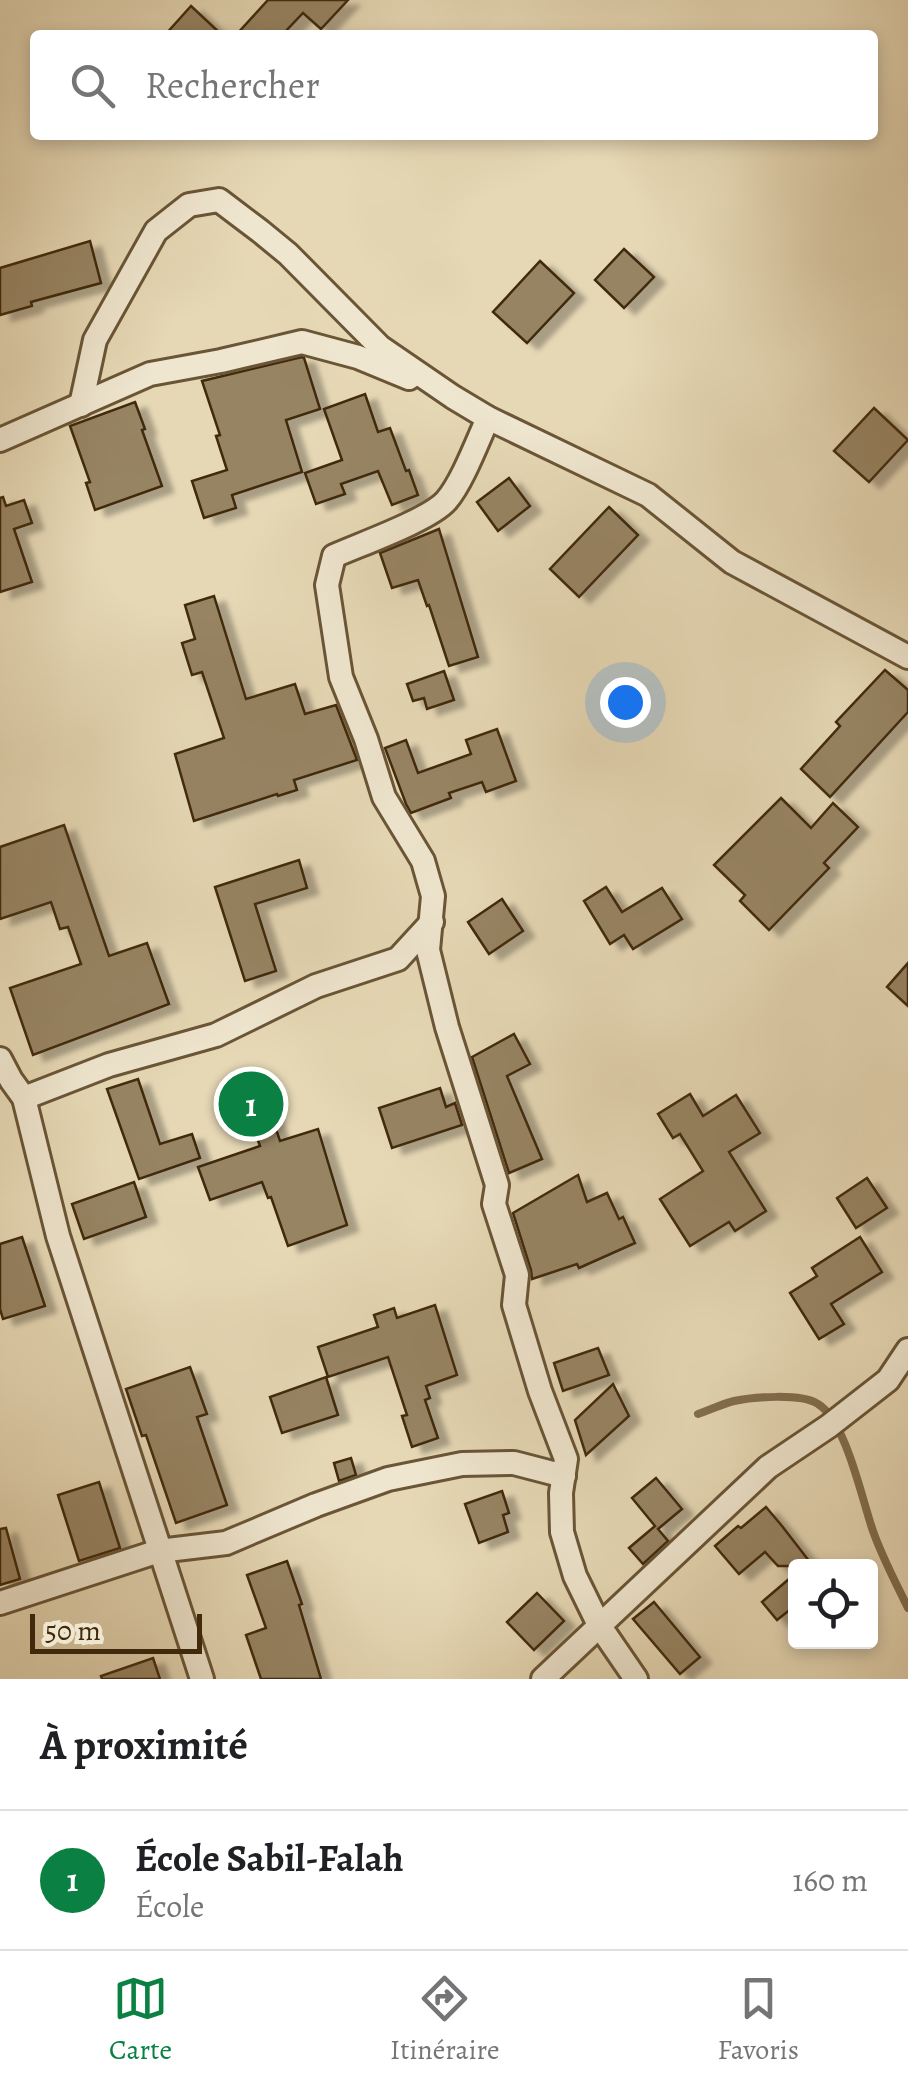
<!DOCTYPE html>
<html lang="fr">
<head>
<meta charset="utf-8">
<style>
	:root { --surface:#fff; --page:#f6f6f6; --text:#202124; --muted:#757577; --line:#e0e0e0; --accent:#0b8043 }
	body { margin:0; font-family:Alegreya,serif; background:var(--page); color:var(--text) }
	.controls { position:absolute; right:30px; bottom:30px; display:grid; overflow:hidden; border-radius:10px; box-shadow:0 5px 15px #0003 }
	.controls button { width:90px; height:90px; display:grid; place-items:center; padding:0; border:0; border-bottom:2px solid var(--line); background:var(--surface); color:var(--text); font:50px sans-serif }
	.scale { position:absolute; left:30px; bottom:25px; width:172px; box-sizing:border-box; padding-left:10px; border:5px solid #41290b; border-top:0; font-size:28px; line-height:35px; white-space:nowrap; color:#41290b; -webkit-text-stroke:8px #efe6cf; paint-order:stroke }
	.you { position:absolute; left:625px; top:702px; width:35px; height:35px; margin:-25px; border:8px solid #fff; border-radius:50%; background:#1a73e8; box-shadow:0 0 0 15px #1a73e833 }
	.badge { display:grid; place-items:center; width:65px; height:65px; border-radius:50%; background:var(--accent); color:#fff; font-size:32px; font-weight:700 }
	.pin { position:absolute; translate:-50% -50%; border:5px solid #fff; box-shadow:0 2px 10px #0006 }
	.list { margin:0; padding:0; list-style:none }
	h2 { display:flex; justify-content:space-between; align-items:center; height:130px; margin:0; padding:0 40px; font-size:42px }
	h2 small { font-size:32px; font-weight:400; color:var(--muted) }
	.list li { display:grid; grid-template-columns:65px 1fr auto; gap:30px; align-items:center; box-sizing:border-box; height:140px; padding:0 40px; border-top:2px solid var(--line) }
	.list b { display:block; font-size:38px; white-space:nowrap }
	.list p { margin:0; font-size:32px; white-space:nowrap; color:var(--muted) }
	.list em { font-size:32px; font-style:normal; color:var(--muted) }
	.icon { flex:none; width:55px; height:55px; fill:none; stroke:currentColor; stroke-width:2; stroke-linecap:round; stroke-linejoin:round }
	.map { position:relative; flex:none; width:908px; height:1679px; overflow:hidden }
	.search { position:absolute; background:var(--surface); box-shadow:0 5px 15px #0003; left:30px; right:30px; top:30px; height:110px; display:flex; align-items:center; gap:25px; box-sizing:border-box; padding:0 35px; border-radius:10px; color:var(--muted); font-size:38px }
	.sheet { height:270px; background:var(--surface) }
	nav { display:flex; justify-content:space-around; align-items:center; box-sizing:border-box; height:140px; border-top:2px solid var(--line); background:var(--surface); font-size:28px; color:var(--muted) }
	nav a { display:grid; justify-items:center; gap:5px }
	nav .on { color:var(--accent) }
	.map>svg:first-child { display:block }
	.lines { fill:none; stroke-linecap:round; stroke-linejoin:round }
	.stream { stroke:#826e4e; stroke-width:8 }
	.building { fill:#978463; stroke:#41290b; stroke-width:2.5; filter:url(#shadow) }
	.street-casing { stroke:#6a5536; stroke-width:28 }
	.street { stroke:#efe6cf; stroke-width:22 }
</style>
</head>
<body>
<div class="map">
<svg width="908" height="1679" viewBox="0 0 908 1679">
	<defs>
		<filter id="shadow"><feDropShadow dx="11" dy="6" stdDeviation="2.5" flood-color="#0004"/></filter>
	</defs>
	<rect width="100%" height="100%" fill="#e6d8b5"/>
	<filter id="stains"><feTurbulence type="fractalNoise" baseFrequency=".002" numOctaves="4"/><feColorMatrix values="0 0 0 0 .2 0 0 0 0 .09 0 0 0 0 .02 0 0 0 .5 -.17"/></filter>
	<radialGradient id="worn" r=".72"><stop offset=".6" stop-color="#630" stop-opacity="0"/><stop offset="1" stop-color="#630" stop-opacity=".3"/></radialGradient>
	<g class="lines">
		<path class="stream" d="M698 1414C710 1410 722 1404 734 1401 753 1397 801 1393 818 1404 846 1421 862 1500 873 1531 882 1557 896 1583 908 1608"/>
	</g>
	<g class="building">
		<path d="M268 0H348L321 29 303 13 282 35H236Z"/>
		<path d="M191 6 222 35H165Z"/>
		<path d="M90 241 101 283 31 302 32 306 0 315V268Z"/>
		<path d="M624 249 654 277 624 308 595 280Z"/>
		<path d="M540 261 574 293 527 343 493 312Z"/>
		<path d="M302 357 304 358 320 409 286 420 302 472 232 495 236 508 204 518 192 481 227 470 216 436 220 435 202 381Z"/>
		<path d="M365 394 378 432 390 428 406 471 409 470 418 495 392 505 378 471 341 484 345 494 316 504 305 473 342 460 324 409Z"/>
		<path d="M135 402 145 429 142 430 162 486 95 510 86 483 90 482 70 426Z"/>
		<path d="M874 408 908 440 869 482 834 451Z"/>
		<path d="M509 478 530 506 498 531 477 502Z"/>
		<path d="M3 497 6 506 24 500 32 523 14 529 32 582 0 592V498Z"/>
		<path d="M609 507 638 535 579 597 550 569Z"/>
		<path d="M439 529 478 657 449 666 429 605 427 606 418 580 392 588 380 553Z"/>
		<path d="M214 596 246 699 295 684 305 714 336 705 357 760 294 780 297 790 278 796 277 794 194 821 175 754 224 738 202 672 192 675 182 643 195 639 185 605Z"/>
		<path d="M885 670 908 690V712L830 797 801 769 840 726 836 722Z"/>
		<path d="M444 671 454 700 427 709 424 698 413 701 407 684Z"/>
		<path d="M497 729 516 781 486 792 482 782 449 793 451 798 411 813 406 804 385 748 406 740 418 773 471 754 466 740Z"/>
		<path d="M781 798 811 828 833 803 858 827 824 863 829 868 769 930 740 901 745 895 714 865Z"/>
		<path d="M64 825 109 956 147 943 169 1004 33 1055 10 988 81 964 68 927 60 929 51 902 0 919V847Z"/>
		<path d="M299 860 307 888 255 904 276 971 245 981 215 887Z"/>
		<path d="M606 887 622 912 662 888 682 919 633 949 624 935 610 944 584 901Z"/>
		<path d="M502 899 523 931 489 954 468 922Z"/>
		<path d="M908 963V1006L887 987Z"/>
		<path d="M514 1034 530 1064 507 1076 542 1159 509 1173 472 1057Z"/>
		<path d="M256 1070 280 1141 318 1129 347 1225 288 1246 271 1197 268 1198 262 1182 210 1200 198 1167 260 1146 236 1077Z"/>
		<path d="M138 1079 160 1144 192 1134 200 1158 139 1179 107 1089Z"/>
		<path d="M440 1088 446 1107 455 1103 462 1125 392 1148 379 1108Z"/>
		<path d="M690 1094 703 1116 736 1095 760 1133 729 1152 766 1211 735 1231 729 1222 690 1246 660 1199 703 1171 680 1134 673 1138 658 1114Z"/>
		<path d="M578 1175 587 1202 607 1193 619 1219 623 1217 635 1243 579 1268 577 1264 532 1279 531 1270 513 1213Z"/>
		<path d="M867 1178 887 1208 856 1228 837 1198Z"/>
		<path d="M134 1182 146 1217 84 1239 72 1204Z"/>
		<path d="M22 1237 45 1306 3 1319 0 1309V1244Z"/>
		<path d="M860 1237 882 1272 831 1304 844 1324 819 1339 790 1293 817 1276 812 1268Z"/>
		<path d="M435 1305 457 1375 426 1386 430 1398 425 1400 438 1438 412 1447 402 1416 407 1415 388 1357 328 1377 318 1347 378 1327 374 1315 394 1308 397 1318Z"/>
		<path d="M598 1348 609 1375 563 1391 554 1363Z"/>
		<path d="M190 1367 207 1414 197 1417 227 1505 176 1523 146 1435 142 1436 126 1389Z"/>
		<path d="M326 1377 338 1415 282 1433 270 1397Z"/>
		<path d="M613 1384 629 1416 586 1455 575 1420Z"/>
		<path d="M351 1458 356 1475 339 1481 334 1463Z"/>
		<path d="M656 1478 682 1509 658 1529 668 1541 643 1564 629 1548 655 1526 632 1498Z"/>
		<path d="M99 1482 120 1548 79 1561 58 1495Z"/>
		<path d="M502 1491 509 1513 503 1515 508 1532 479 1543 465 1504Z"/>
		<path d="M766 1507 782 1526 813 1566H778L765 1552 739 1574 715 1546 738 1526 741 1528Z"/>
		<path d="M6 1528 20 1579 0 1585V1529Z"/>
		<path d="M287 1561 302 1604 299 1605 321 1679H261L246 1635 266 1628 247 1575Z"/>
		<path d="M796 1573V1605L777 1620 762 1602Z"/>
		<path d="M537 1593 564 1621 534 1650 507 1622Z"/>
		<path d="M654 1602 700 1657 680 1674 633 1619Z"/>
		<path d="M153 1658 160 1679H102L101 1676Z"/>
	</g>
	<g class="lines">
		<defs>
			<g id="street">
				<path d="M81 405 95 340 156 231 189 205 219 200 260 231 288 254 380 347 453 397 488 418 648 495 732 562 908 657"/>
				<path d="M488 418C478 440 462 483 446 501 429 520 361 544 334 556L327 585 341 677 366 739 384 797 423 861 433 896 428 950 447 1027 497 1185 494 1204 517 1275 514 1305 540 1391 566 1459 561 1493 562 1532 575 1576 599 1625 636 1679"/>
				<path d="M0 440 150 374 221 361 302 342 358 357 409 378"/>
				<path d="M0 1059 11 1080 24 1098 58 1236 202 1679"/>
				<path d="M24 1098 109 1065 216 1035 316 986 398 959 432 922"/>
				<path d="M0 1603 159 1551 226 1543 316 1505 388 1479 462 1464 514 1463 564 1476"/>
				<path d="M543 1679 768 1467 829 1426 888 1380 908 1350"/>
			</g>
		</defs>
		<use href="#street" class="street-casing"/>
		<use href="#street" class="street"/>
	</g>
	<rect width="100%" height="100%" filter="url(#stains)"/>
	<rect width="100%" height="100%" fill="url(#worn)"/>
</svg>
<div class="controls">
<button><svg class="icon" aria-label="locate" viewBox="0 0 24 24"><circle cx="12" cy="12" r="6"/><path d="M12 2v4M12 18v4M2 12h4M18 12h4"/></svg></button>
</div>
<div class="scale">50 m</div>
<div class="you"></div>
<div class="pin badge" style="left:251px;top:1104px">1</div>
<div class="search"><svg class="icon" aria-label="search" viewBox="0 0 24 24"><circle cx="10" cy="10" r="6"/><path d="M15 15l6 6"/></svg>Rechercher</div>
</div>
<section class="sheet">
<h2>À proximité<small></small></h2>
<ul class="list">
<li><span class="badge">1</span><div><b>École Sabil-Falah</b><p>École</p></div><em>160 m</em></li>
</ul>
</section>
<nav>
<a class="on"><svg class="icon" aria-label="map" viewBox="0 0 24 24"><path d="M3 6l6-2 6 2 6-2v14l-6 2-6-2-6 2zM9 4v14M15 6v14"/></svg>Carte</a>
<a><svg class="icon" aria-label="directions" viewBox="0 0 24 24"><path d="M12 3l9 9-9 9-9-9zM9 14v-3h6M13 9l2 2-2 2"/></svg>Itinéraire</a>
<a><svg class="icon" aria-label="saved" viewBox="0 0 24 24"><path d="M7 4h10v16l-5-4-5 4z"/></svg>Favoris</a>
</nav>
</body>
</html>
